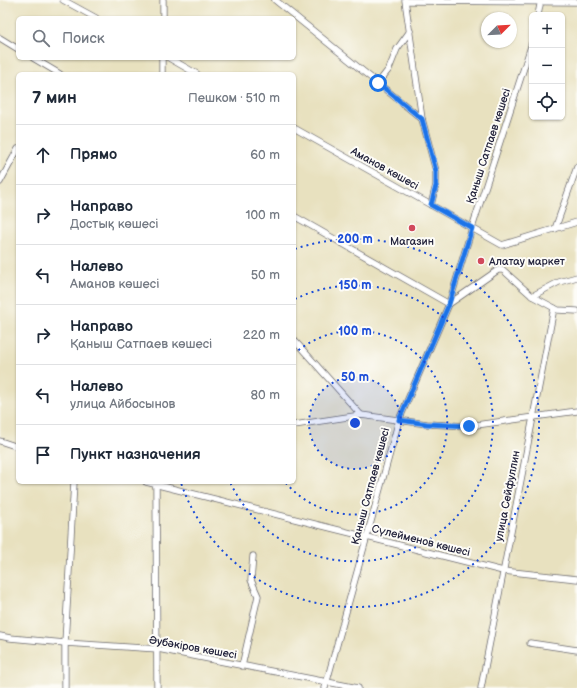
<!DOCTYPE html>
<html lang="ru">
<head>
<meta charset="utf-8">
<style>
	:root { --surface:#fff; --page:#f2f2f3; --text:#1f2937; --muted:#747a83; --line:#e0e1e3 }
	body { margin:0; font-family:"Balsamiq Sans",sans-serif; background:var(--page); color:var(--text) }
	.controls { position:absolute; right:12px; top:12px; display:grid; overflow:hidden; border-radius:6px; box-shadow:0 1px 3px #0004 }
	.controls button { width:36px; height:36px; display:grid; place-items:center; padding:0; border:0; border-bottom:1px solid var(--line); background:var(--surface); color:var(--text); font:20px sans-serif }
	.compass { position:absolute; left:481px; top:12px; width:36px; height:36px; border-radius:50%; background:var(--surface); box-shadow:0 1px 3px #0004; rotate:66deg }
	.stop { position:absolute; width:12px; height:12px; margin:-9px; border:3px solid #1a73e8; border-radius:50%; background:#fff }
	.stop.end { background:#1a73e8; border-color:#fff; box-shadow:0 1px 4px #0008 }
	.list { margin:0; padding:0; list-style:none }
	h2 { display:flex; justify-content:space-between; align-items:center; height:52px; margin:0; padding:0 16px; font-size:17px }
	h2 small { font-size:13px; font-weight:400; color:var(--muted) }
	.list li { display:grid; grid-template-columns:26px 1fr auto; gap:12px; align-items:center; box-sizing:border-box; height:60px; padding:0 16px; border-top:1px solid var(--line) }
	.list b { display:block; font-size:15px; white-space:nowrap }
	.list p { margin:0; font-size:13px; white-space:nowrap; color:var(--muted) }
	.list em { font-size:13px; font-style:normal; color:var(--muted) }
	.icon { flex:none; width:22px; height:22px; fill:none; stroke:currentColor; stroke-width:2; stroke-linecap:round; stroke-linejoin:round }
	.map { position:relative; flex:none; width:577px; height:688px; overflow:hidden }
	.search { position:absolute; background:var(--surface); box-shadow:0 1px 3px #0004; left:16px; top:16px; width:280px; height:44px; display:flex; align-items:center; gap:10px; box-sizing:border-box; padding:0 14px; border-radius:6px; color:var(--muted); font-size:15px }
	.panel { position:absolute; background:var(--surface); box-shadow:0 1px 3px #0004; left:16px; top:72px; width:280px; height:412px; border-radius:6px }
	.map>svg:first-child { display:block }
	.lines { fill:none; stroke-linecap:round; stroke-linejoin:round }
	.minor-casing { stroke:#676569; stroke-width:7 }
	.minor { stroke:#fff; stroke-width:5.5 }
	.route { stroke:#1a73e8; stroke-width:5 }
	.ring { fill:none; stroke:#1d4ed8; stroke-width:2; stroke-dasharray:2 4 }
	.poi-dot { fill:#d1495b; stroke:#fdfcf7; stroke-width:1.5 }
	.labels { text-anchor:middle; stroke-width:4; stroke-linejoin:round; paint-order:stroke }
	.street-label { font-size:11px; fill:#22223b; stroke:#fdfcf7 }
	.poi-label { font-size:11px; fill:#22223b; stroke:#fdfcf7 }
	.centre { fill:#1d4ed8; stroke:#fdfcf7; stroke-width:2 }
	.ring-label { font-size:12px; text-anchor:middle; font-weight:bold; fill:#1d4ed8; stroke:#fdfcf7; stroke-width:4; stroke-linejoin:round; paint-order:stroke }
</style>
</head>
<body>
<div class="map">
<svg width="577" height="688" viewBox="0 0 577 688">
	<rect width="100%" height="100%" fill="#fdfcf7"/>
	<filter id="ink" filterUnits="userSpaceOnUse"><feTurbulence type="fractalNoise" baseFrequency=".025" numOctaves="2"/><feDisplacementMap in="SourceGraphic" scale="8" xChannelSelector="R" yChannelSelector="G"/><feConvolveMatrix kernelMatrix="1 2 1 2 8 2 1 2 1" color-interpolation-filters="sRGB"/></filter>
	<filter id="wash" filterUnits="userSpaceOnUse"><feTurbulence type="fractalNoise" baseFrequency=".012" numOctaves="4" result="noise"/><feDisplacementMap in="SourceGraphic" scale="16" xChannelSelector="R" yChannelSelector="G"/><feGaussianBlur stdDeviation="0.9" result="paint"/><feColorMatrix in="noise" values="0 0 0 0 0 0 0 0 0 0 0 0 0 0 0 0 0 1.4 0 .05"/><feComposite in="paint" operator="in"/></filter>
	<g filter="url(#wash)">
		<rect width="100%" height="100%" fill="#e8e1bf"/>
	</g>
	<g filter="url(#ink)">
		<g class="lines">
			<defs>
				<g id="minor">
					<path d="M63 0 96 18"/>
					<path d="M275 0 422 119"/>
					<path d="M405 0 422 119 436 171V185L431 205"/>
					<path d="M406 1 577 2"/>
					<path d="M538 15 541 0"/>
					<path d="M163 18V0"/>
					<path d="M0 38 18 49"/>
					<path d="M33 58 60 74"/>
					<path d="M169 58 197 74"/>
					<path d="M162 74V58"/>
					<path d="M378 83 389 69 397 49 410 31"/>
					<path d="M294 128 502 245 577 222"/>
					<path d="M0 182 18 149"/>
					<path d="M294 216 449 304 498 270H503L532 296 559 282 577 277"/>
					<path d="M555 229 577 167"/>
					<path d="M532 296 558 310 577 311"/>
					<path d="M294 340 361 415"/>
					<path d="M294 425 361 415 427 424 469 426 577 411"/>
					<path d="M0 441 18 447"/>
					<path d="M146 482 503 571 577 579"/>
					<path d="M156 482 157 688"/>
					<path d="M0 636 10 638 65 643 158 649 358 688"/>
					<path d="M530 643 577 650"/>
					<path d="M242 666 258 596 251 580 253 556"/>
					<path d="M65 688V643L74 482"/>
					<path d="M325 688 399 420 449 304 472 228 532 43"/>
					<path d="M481 688 554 308"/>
				</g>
			</defs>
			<use href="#minor" class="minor-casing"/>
			<use href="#minor" class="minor"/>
		</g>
	</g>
	<g class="lines" filter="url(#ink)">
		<path class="route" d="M378 83 422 119 436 171V186L431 205 472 228 449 304 399 420 427 424 469 426"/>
	</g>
	<circle cx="355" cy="423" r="46" fill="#1d4ed8" fill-opacity=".12"/>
	<g class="ring">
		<circle cx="355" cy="423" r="46"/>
		<path d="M294 354A92 92 0 1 1 285 482"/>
		<path d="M295 299A138 138 0 1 1 230 482"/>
		<path d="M295 249A184 184 0 1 1 181 483"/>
	</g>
	<g class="poi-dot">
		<circle cx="412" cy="228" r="4"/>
		<circle cx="481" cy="261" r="4"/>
	</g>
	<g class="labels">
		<g class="street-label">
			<text transform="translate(488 146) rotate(-72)" y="4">Қаныш Сатпаев көшесі</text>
			<text transform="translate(385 168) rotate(29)" y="4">Аманов көшесі</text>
			<text transform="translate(370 486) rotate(-75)" y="4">Қаныш Сатпаев көшесі</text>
			<text transform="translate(507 496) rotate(-79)" y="4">улица Сейфуллин</text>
			<text transform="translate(421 540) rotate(14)" y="4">Сүлейменов көшесі</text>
			<text transform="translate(193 647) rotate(10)" y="4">Әубәкіров көшесі</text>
		</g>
		<g class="poi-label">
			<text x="412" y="245">Магазин</text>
			<text x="489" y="265" text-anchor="start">Алатау маркет</text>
		</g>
	</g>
	<circle cx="355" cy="423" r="6" class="centre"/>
	<g class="ring-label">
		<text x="355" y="243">200 m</text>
		<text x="355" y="289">150 m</text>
		<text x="355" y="335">100 m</text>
		<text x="355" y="381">50 m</text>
	</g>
</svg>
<div class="controls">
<button>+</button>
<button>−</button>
<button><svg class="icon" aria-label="locate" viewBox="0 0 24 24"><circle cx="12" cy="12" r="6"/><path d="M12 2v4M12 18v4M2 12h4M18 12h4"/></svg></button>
</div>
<svg class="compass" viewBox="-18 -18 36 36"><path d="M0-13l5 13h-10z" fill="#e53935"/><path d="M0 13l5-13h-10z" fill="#747a83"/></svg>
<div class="stop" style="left:378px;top:83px"></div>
<div class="stop end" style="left:469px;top:426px"></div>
<div class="search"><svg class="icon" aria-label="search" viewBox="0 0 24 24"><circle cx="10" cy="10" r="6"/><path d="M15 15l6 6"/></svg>Поиск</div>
<section class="panel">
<h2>7 мин<small>Пешком · 510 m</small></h2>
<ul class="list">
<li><svg class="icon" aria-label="ahead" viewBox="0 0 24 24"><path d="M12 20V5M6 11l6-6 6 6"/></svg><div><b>Прямо</b></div><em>60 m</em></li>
<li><svg class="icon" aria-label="right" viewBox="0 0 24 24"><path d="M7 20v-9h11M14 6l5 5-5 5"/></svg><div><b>Направо</b><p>Достық көшесі</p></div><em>100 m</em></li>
<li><svg class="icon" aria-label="left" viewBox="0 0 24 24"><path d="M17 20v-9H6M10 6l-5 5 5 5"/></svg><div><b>Налево</b><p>Аманов көшесі</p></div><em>50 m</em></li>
<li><svg class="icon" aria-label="right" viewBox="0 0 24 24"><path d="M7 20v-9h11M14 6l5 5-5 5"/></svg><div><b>Направо</b><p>Қаныш Сатпаев көшесі</p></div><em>220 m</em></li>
<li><svg class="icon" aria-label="left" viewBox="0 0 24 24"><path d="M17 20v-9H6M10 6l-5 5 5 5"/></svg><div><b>Налево</b><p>улица Айбосынов</p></div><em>80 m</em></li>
<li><svg class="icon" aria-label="arrive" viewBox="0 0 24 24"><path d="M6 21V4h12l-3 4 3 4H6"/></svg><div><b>Пункт назначения</b></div></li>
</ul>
</section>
</div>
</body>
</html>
